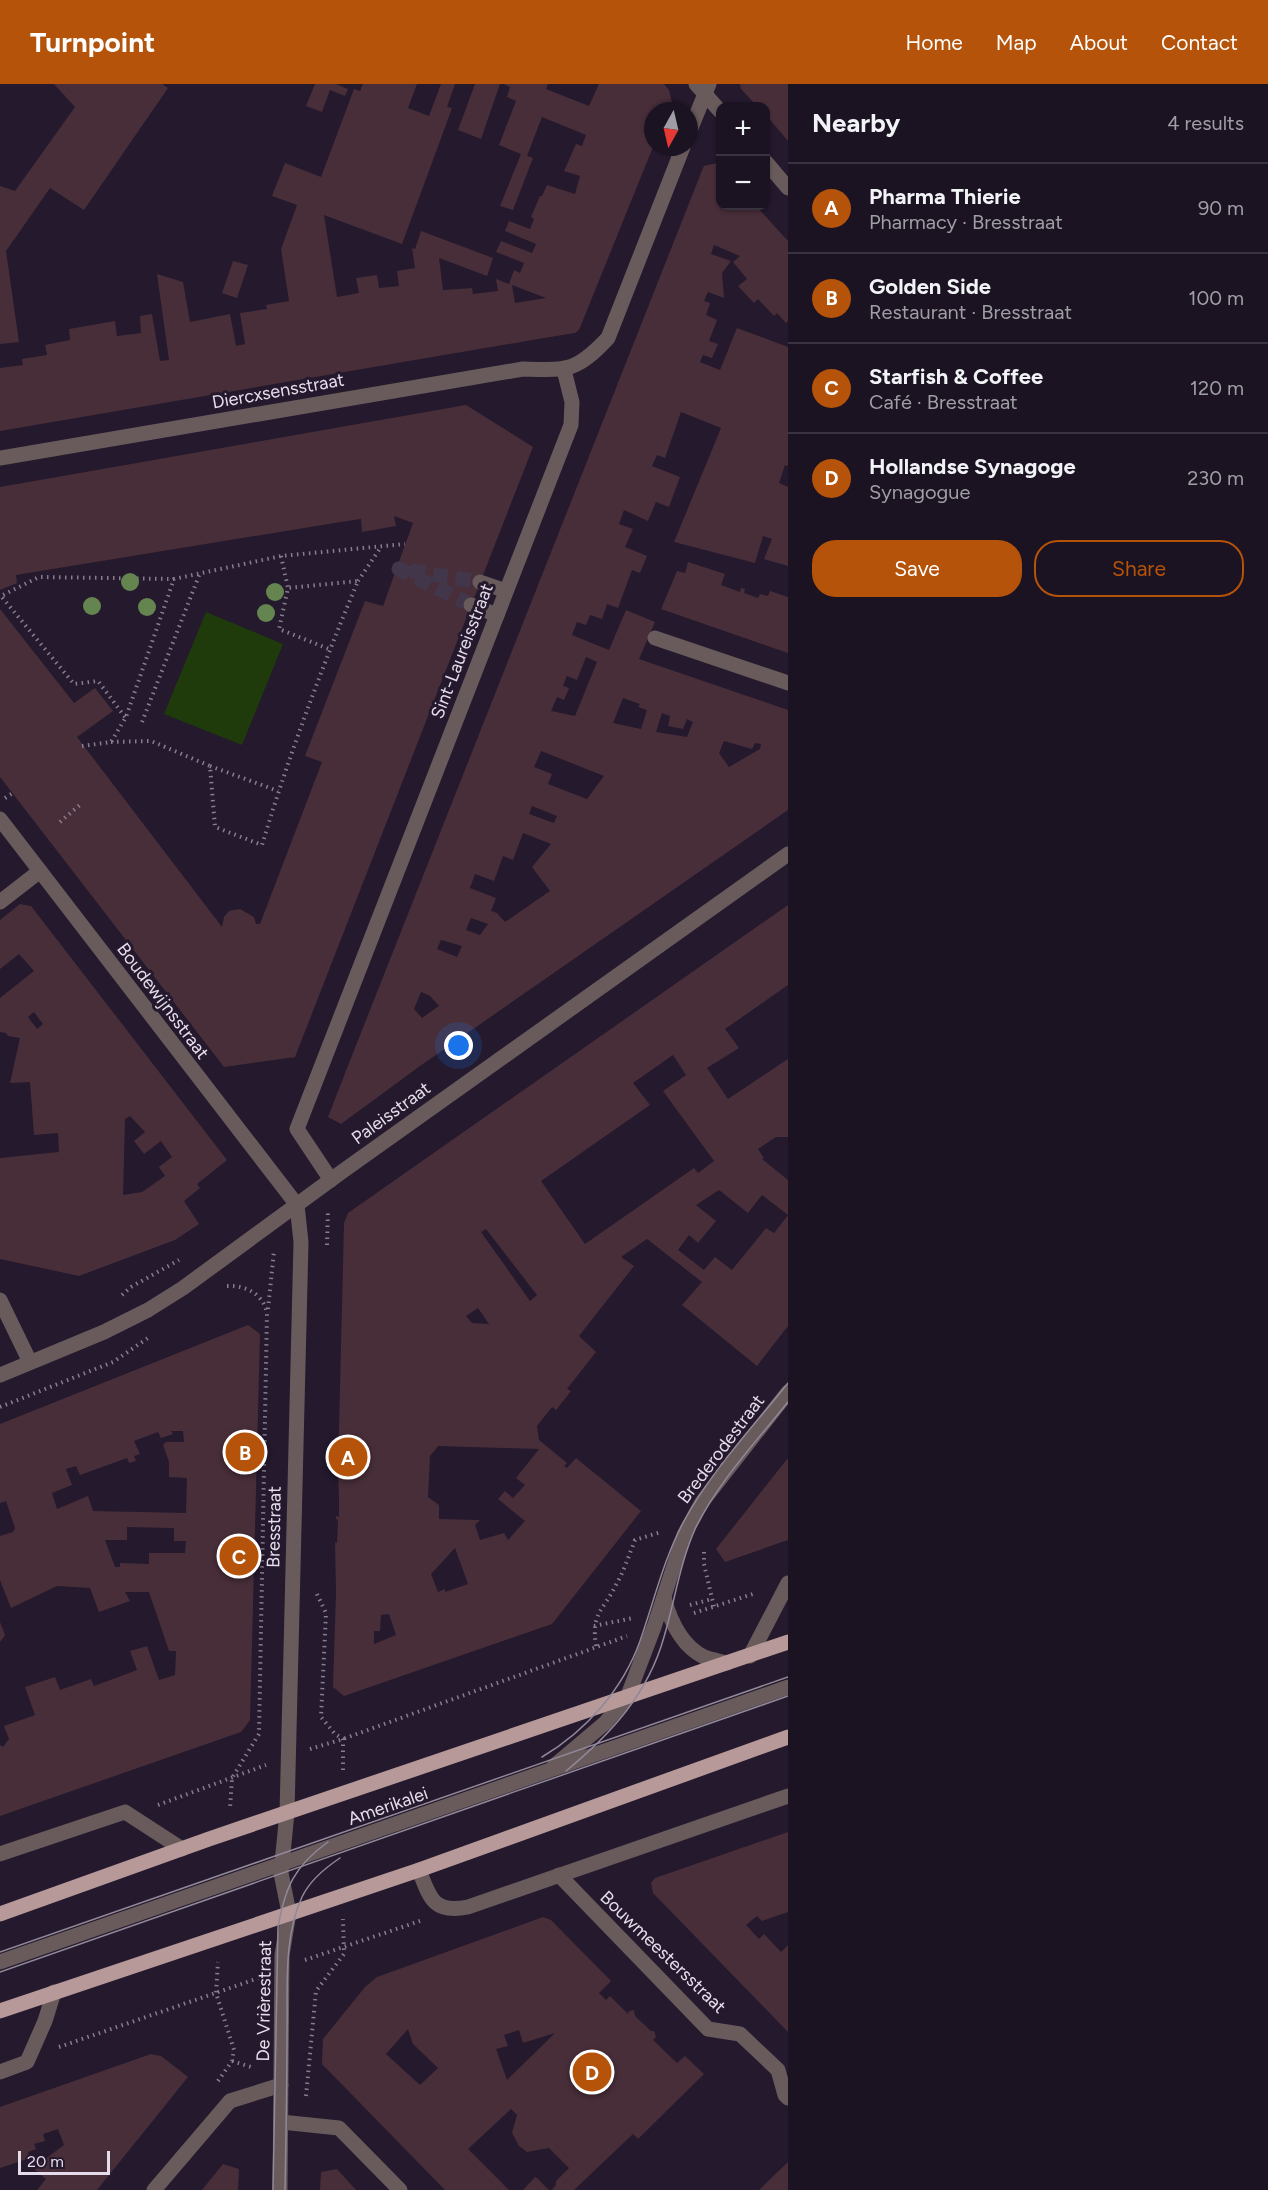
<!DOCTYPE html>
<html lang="en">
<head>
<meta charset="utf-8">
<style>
	:root { --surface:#1b1322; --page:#241c2a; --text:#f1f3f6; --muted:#a09ea5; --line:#393240; --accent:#b45309 }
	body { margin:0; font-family:Figtree,sans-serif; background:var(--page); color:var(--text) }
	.controls { position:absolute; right:18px; top:18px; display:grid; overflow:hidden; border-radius:12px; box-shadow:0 2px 4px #0004 }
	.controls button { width:54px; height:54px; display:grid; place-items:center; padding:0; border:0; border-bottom:2px solid var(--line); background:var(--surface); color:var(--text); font:30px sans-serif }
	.compass { position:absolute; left:644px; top:18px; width:54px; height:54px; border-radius:50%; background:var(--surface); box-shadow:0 2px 4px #0004; rotate:188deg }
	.scale { position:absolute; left:18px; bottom:15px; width:92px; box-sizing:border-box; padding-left:6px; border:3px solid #e5ddec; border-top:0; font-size:16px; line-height:21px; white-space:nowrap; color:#e5ddec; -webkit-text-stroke:4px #24192d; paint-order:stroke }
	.you { position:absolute; left:459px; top:962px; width:21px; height:21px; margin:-15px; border:4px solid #fff; border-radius:50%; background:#1a73e8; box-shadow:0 0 0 9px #1a73e833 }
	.badge { display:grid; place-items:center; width:39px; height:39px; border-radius:50%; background:var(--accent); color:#fff; font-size:20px; font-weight:700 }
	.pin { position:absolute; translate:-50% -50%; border:3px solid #fff; box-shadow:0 2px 6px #0006 }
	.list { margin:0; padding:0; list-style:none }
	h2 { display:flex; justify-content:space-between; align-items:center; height:78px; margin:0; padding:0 24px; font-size:26px }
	h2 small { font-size:20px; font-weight:400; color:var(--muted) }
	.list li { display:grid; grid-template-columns:39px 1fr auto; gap:18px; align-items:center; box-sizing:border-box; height:90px; padding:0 24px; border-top:2px solid var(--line) }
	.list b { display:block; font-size:22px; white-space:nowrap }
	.list p { margin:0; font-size:20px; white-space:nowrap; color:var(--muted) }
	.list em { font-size:20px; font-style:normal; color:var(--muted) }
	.actions { display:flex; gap:12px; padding:18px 24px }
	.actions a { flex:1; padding:14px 0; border:2px solid var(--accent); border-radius:24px; text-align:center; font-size:21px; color:var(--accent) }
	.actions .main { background:var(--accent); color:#fff }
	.map { position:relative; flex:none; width:788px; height:2106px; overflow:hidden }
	header { display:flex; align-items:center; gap:36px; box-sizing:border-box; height:84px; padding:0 30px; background:var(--accent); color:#fff }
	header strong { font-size:28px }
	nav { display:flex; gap:33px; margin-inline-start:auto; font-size:21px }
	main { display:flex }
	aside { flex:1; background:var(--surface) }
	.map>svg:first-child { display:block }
	.green { fill:#203b0b }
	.building { fill:#482e39; fill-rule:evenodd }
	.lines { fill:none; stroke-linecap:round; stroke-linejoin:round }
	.minor-tunnel { stroke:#41364a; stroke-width:15; stroke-dasharray:15 8; stroke-linecap:butt }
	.path { stroke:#887e90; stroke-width:4; stroke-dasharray:1.5 4.5; stroke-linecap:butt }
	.minor { stroke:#695b5b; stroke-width:15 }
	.major { stroke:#b69998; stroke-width:15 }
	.tram { stroke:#918899; stroke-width:1.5 }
	.tree { fill:#648450 }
	.labels { text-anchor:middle; stroke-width:6; stroke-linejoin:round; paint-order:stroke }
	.street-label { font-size:18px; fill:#e5ddec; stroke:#24192d }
</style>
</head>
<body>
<header>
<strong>Turnpoint</strong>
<nav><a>Home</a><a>Map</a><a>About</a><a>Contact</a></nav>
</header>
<main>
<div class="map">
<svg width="788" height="2106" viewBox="0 0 788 2106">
	<rect width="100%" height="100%" fill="#24192d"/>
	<path class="green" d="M206 528 283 560 242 661 164 630Z"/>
	<g class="building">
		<path d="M54 0H162L168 4 84 126 50 104 6 167 19 258 0 260V102L15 107 75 23Z"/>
		<path d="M315 0H336L348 5 345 12 330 6 322 28 306 22Z"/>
		<path d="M363 0H417L408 24 429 32 441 0H455L447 23 452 24 447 38 402 160 324 131 337 213 359 209 356 194 377 191 379 204 399 202 397 187 415 184 412 164 415 165 421 147 493 174 487 192 439 174 443 206 472 204 473 210 498 207 496 195 509 200 514 186 520 189 524 179 496 168 501 157 532 169 536 160 505 147 509 137 530 145 534 135 531 133 540 112H542L547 101 575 110 580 92 564 87 576 60 582 62 586 51 542 33 527 72 533 74 513 126 500 122 521 70 499 61 516 17 507 13 510 3 504 0H548L546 5 589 22 599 0H664L669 6 672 19 669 27H653V63L579 246 575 249 544 254 0 347V284L23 281 22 275 47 271 45 261 70 256 69 245 115 237 117 252 141 249 140 232 152 230 160 277 169 276 157 190 183 198 190 238 230 230 236 262 245 260 240 229 267 225 266 221 289 217 281 165 297 121 272 112 285 79 321 93 354 5 360 7ZM512 201 546 214 515 219Z"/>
		<path d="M475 0H500L481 55 458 46Z"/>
		<path d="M740 0H788V57L766 31V22H757L741 5Z"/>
		<path d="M717 79 720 83V122H756L788 157V237L786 239 777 229 774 232 758 215 754 219 738 202 747 195 733 178 740 172 714 161 711 170 731 177 722 189 724 214 708 208 704 217 710 219 706 231 717 236 709 257 718 260 712 274 703 271 700 278 720 286 737 244 788 263V382L785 381 779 399 788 403V482L764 475 772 455 763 452 755 479 674 458 721 344 681 328 665 374 657 371 652 382 680 393 669 423 656 418 648 437 624 426 619 440 633 445 625 463 647 472 640 489 632 486 618 524 607 520 602 535 590 531 586 541 577 538 572 551 609 566 626 526 655 538 639 575 788 626V726L420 982 341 1040 328 1033 351 974 703 84 704 82ZM586 573 597 578 575 632 551 627 557 613 564 616 569 604 563 602 567 592 577 596ZM623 614 640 620 638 623 647 626 641 645 613 639ZM662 629 670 632 668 642 683 645 687 635 693 638 687 653 656 648ZM724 657 752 665 755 659 761 660 760 665 729 683 719 669ZM541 667 594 688 604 692 587 715 548 700 552 690 534 683ZM532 722 557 732 554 739 529 730ZM523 749 551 760 532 783 550 807 505 838 497 829 491 827 496 814 470 804 475 790 494 797 503 772 513 776ZM471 834 488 840 480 851 466 846ZM441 856 462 862 457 873 437 865ZM421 908 430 912 439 922 422 934 414 925Z"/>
		<path d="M233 177 248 181 237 214 222 209Z"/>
		<path d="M466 321 533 363 295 973 224 983 0 693V525L74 619 95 604 113 627 77 653 222 843 224 833 229 827 240 825 254 833 256 840H260L322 678 305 672 365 517 383 522 413 439 394 432 396 442 362 448 361 435 341 438 16 491 17 499 0 506V403Z"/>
		<path d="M688 478 725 490 721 501 740 508 741 504 745 505 744 509 758 514 760 510 768 512 770 507 788 513V569L661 525 677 487 685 489Z"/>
		<path d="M20 820 31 822 227 1076 197 1100 200 1104 184 1117 199 1140 175 1156 79 1192 0 1175V1074L59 1068 58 1049 34 1051 30 998 10 999 20 954 8 952 6 949 0 948V914L34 887 19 870 0 885V836ZM34 928 43 940 37 945 28 933ZM130 1032 145 1048 134 1057 144 1070 161 1057 172 1073 159 1083 165 1092 142 1108 123 1111 125 1035Z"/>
		<path d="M788 821V901L725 945 739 964 707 984 728 1015 788 975V1053H776L758 1065 764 1074 762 1075 788 1096V1242L757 1282 682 1221 702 1198 647 1155 621 1173 634 1182 579 1252 596 1268 567 1305 571 1307 556 1326 552 1323 537 1342 539 1356 567 1379 564 1382 567 1384 576 1374 641 1427 552 1540 344 1612 333 1603 336 1509 335 1458 337 1459 338 1436 336 1435V1432L339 1433V1412L338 1388 344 1139 348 1129ZM673 971 686 991 663 1007 714 1077 698 1089 694 1084 585 1160 541 1097 650 1021 633 999ZM719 1106 748 1129 762 1111 788 1131 774 1149 766 1144 732 1186 715 1173 704 1186 678 1166 689 1151 698 1159 716 1137 696 1121ZM486 1145 537 1211 530 1217 481 1148ZM478 1224 489 1240 472 1239 466 1232ZM438 1362 539 1365 516 1394 525 1401 513 1414 505 1407 498 1415 525 1437 508 1456 504 1449 480 1456 475 1441 480 1436 439 1435V1421L428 1413 430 1372ZM455 1464 468 1500 445 1508V1505L438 1508 431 1490ZM389 1530 396 1551 374 1560V1547H380L381 1531Z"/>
		<path d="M248 1241 260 1250 250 1636 241 1648 0 1732V1661L3 1663 9 1655 4 1642 35 1631 25 1603 55 1593 60 1606 91 1595 94 1602 137 1586 130 1567 147 1562 159 1596 175 1591 176 1567H169L149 1508H125L130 1517 99 1528 90 1504 57 1502 11 1524 0 1496V1452L13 1448 15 1444 6 1417 0 1419V1340ZM171 1347H183L184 1358H166L163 1361 169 1378V1393L187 1394 186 1429 93 1427 88 1412 57 1425 52 1409 72 1401 66 1385 76 1382 80 1391 127 1374 129 1379 136 1377 134 1372 140 1370 134 1357 158 1348 161 1354 173 1350ZM127 1443 174 1444V1457H186L185 1469H149V1480L120 1479V1483H115L105 1456H127Z"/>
		<path d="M788 1374V1456L725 1478 716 1465Z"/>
		<path d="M0 1538 5 1551 0 1558Z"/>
		<path d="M788 1748V1828L762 1837 757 1832 746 1841 759 1855 764 1850 781 1868 788 1861V1948L653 1809 651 1799 655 1794Z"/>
		<path d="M543 1833 551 1836 611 1897 599 1909 606 1916 610 1912 628 1930 629 1927 634 1926 635 1932 651 1947H654L656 1953 653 1956 677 1979 685 1972 704 1990 638 2055 633 2050 574 2106H552L556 2101V2097L569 2084 549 2064 527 2068 519 2062 512 2049 517 2031 511 2025 468 2065 509 2106H445L322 1980 323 1955 365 1903 377 1893ZM408 1945 413 1960 438 1984 420 2001 386 1970ZM519 1946 523 1959 555 1949 507 1996 496 1965 508 1962 504 1951Z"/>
		<path d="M151 1970 161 1972 188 1993 97 2106H37L46 2095 33 2084 64 2061 58 2045 43 2050 45 2057 34 2060 36 2065 28 2068 30 2074 0 2084V2023Z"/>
		<path d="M788 2078V2106H759Z"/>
		<path d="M223 2080 239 2085 238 2106H202Z"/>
		<path d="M337 2085 356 2106H320L321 2088Z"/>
		<path d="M535 2093 537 2094 549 2106H523Z"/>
	</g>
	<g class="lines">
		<path class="minor-tunnel" d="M471 521 399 485 480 498"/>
		<g class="path">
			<path d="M281 472 288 504 279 545 329 565"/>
			<path d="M358 497 381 463"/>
			<path d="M125 633 98 597 74 600 1 512 39 493 174 495"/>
			<path d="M142 638 200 489"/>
			<path d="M111 658 151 657 210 682 215 743 262 761C289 671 322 583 358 497L288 504"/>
			<path d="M82 662 111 658 126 633 174 495 281 472 405 460"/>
			<path d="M210 682 278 707"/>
			<path d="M5 714 13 709"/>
			<path d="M60 738 81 720"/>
			<path d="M327 1161 328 1126"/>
			<path d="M227 1202C246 1201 263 1210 267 1229L259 1650 232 1694 230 1724"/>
			<path d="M122 1211 131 1203 179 1176"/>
			<path d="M268 1225 274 1167"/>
			<path d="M0 1323 113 1278 148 1254"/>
			<path d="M704 1468V1480L714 1523"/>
			<path d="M317 1510 326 1529 321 1633 335 1650 343 1655V1686"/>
			<path d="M690 1521 712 1515"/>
			<path d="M694 1529 756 1509"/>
			<path d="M594 1542 633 1534"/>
			<path d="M596 1562C591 1529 603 1527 616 1501 624 1487 629 1471 635 1456L661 1448"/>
			<path d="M310 1665 343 1655 627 1552"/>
			<path d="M158 1721 266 1681"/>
			<path d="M305 1876 420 1837"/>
			<path d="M59 1963 259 1894"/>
			<path d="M232 1977 254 1984"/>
			<path d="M218 1997 232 1977 234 1966 216 1909 218 1878"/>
			<path d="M306 2012 316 1907 344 1870 343 1835"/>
		</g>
		<g class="minor">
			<path d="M696 0 720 27"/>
			<path d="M689 49 709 0"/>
			<path d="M766 78 788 104"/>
			<path d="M0 374 523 285C568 286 576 288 608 254L683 63"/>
			<path d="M480 498 506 507"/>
			<path d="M471 521 497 531"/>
			<path d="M655 554 788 599"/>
			<path d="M0 735 297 1121"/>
			<path d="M0 818 40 787"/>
			<path d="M331 1096 297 1045 571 341 572 318 564 286"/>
			<path d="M0 1216 30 1278"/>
			<path d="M0 1291 104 1248 148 1226 183 1204 343 1087 788 770"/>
			<path d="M664 1514C670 1536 682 1562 704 1573 711 1576 720 1577 727 1579"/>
			<path d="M750 1572 788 1499"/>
			<path d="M554 1682 605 1639 627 1614 654 1543 684 1451 702 1418 788 1308"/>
			<path d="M0 1770 125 1728 182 1765"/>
			<path d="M419 1786C430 1814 433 1830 468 1823L788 1712"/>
			<path d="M559 1791 708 1945 740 1950 778 1986 785 2011 788 2014"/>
			<path d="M0 1878 788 1603"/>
			<path d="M0 1988 27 1978 45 1937 54 1908"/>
			<path d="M281 2038 339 2044 400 2106"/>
			<path d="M154 2106 230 2017 281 2001"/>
			<path d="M280 2106 282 1871 289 1829 281 1789 287 1729 301 1158 297 1121"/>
		</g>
		<g class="major">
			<path d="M0 1830 209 1755 788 1558"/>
			<path d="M0 1927 419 1786 788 1653"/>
		</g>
		<g class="tram">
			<path d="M542 1673C586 1647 623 1605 640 1557 654 1517 664 1474 684 1437 711 1387 753 1343 788 1299"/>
			<path d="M566 1687C611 1650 648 1610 664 1553 675 1516 680 1478 696 1443 719 1397 756 1358 788 1318"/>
			<path d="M0 1868 788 1593"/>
			<path d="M0 1888 788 1612"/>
			<path d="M273 2106 278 1843C285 1804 294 1782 328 1758"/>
			<path d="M285 2106C286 2054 287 2002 287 1949 288 1905 283 1854 302 1813 310 1796 325 1784 340 1774"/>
		</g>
	</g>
	<g class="tree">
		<circle cx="130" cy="498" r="9"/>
		<circle cx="275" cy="508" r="9"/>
		<circle cx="92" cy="522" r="9"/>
		<circle cx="147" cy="523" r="9"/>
		<circle cx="266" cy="529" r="9"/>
	</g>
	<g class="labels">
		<g class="street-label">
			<text transform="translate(278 307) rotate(-10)" y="6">Diercxsensstraat</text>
			<text transform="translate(462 567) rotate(-69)" y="6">Sint-Laureisstraat</text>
			<text transform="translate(163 917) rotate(53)" y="6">Boudewijnsstraat</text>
			<text transform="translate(391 1029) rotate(-36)" y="6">Paleisstraat</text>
			<text transform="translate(721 1365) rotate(-53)" y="6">Brederodestraat</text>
			<text transform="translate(274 1443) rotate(-89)" y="6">Bresstraat</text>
			<text transform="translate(388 1722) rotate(-19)" y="6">Amerikalei</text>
			<text transform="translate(663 1868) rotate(44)" y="6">Bouwmeestersstraat</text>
			<text transform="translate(264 1917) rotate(-89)" y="6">De Vrièrestraat</text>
		</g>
	</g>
</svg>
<div class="controls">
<button>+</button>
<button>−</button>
</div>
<svg class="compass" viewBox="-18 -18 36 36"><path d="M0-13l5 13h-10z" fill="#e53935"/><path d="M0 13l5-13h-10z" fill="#a09ea5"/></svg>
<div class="scale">20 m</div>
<div class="you"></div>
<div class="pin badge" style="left:348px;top:1373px">A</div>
<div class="pin badge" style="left:245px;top:1368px">B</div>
<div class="pin badge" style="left:239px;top:1472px">C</div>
<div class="pin badge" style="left:592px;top:1988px">D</div>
</div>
<aside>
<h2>Nearby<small>4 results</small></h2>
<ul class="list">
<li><span class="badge">A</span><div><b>Pharma Thierie</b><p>Pharmacy · Bresstraat</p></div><em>90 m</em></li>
<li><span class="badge">B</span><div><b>Golden Side</b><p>Restaurant · Bresstraat</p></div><em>100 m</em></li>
<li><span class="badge">C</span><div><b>Starfish &amp; Coffee</b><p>Café · Bresstraat</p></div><em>120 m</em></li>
<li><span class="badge">D</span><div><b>Hollandse Synagoge</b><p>Synagogue</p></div><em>230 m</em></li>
</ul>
<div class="actions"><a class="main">Save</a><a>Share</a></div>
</aside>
</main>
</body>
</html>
